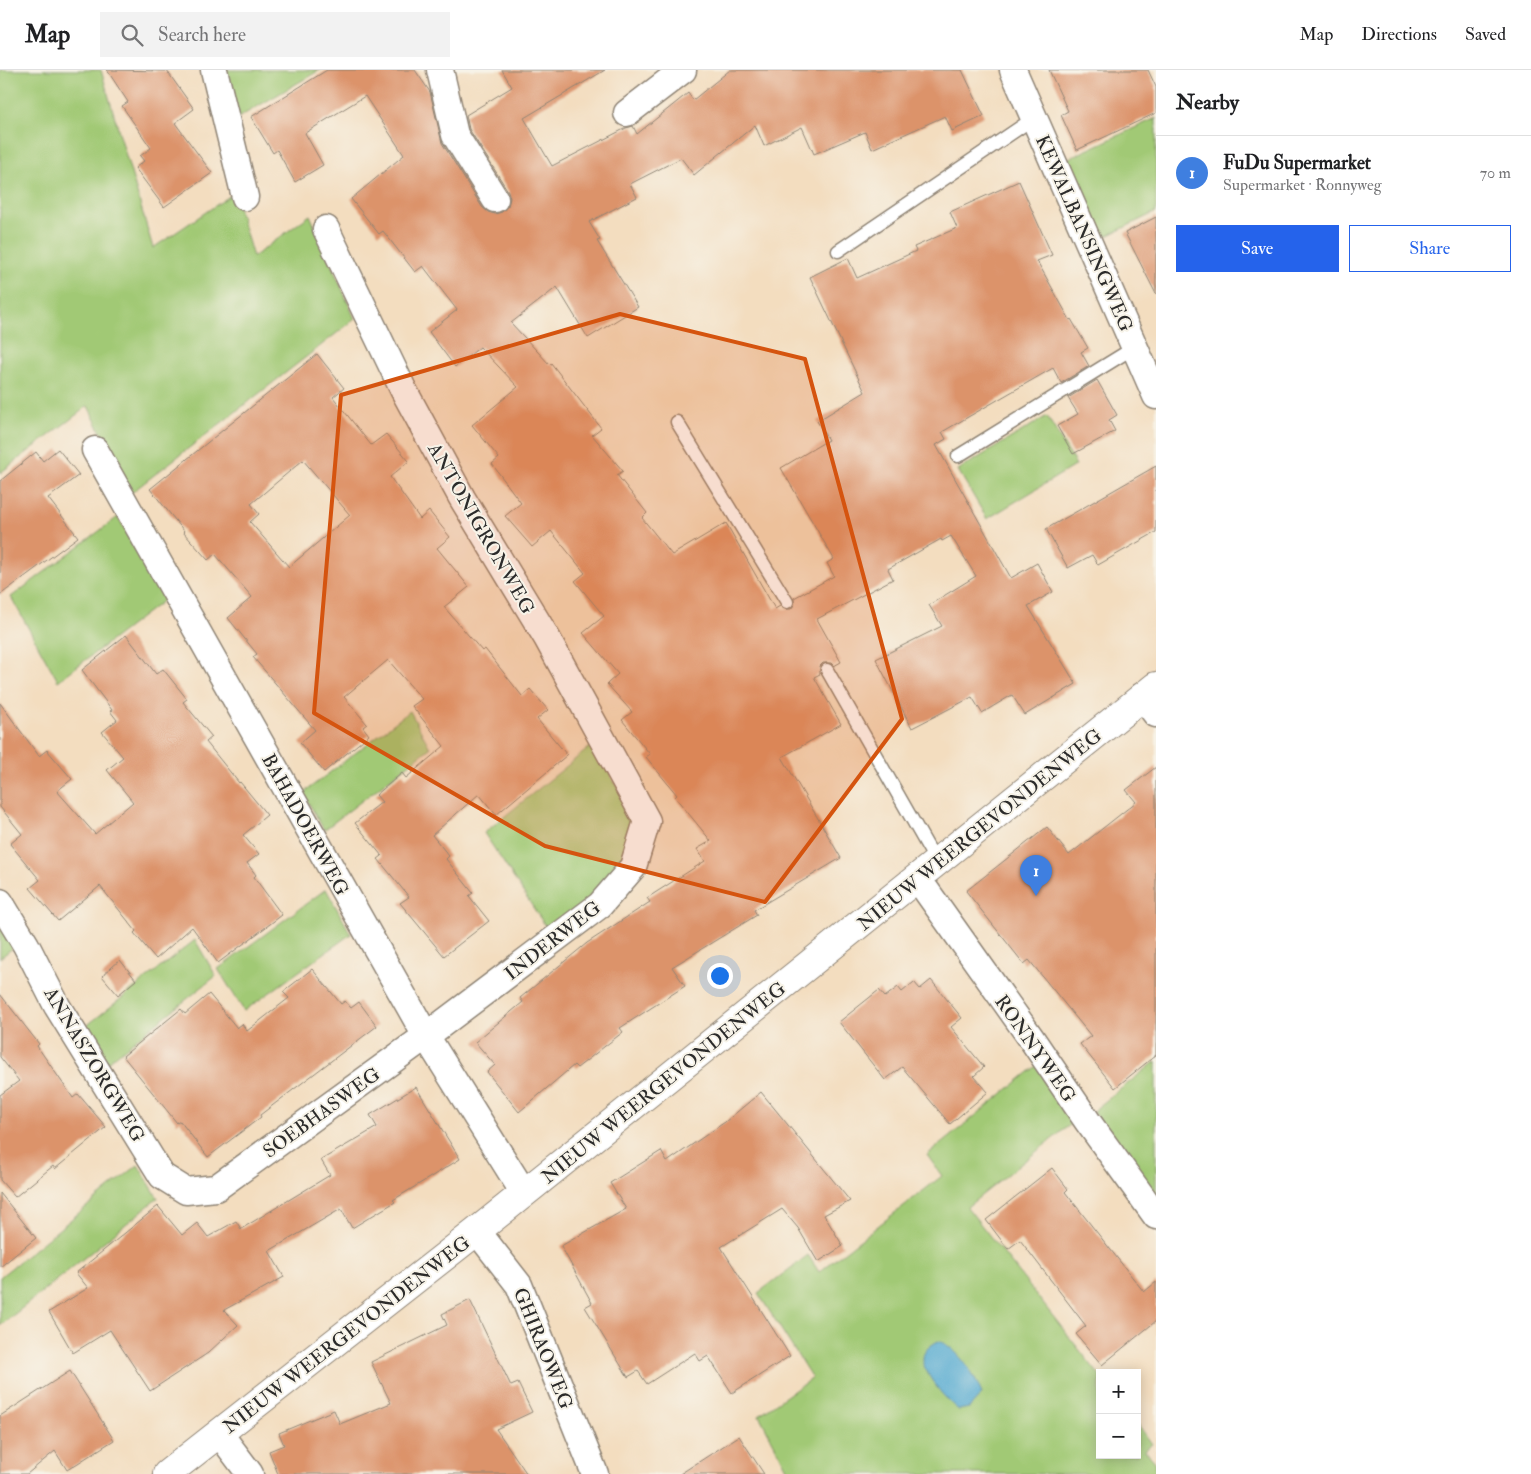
<!DOCTYPE html>
<html lang="en">
<head>
<meta charset="utf-8">
<style>
	:root { --surface:#fff; --page:#f2f2f2; --text:#202124; --muted:#757577; --line:#e0e0e0; --accent:#2563eb }
	body { margin:0; font-family:"IM FELL Double Pica",serif; background:var(--page); color:var(--text) }
	.controls { position:absolute; right:15px; bottom:15px; display:grid; overflow:hidden; border-radius:0px; box-shadow:0 2px 12px #0003 }
	.controls button { width:45px; height:45px; display:grid; place-items:center; padding:0; border:0; border-bottom:1px solid var(--line); background:var(--surface); color:var(--text); font:25px sans-serif }
	.you { position:absolute; left:719px; top:905px; width:18px; height:18px; margin:-12px; border:4px solid #fff; border-radius:50%; background:#1a73e8; box-shadow:0 0 0 8px #1a73e833 }
	.badge { display:grid; place-items:center; width:32px; height:32px; border-radius:50%; background:var(--accent); color:#fff; font-size:16px; font-weight:700 }
	.pin { position:absolute; translate:-50% -41px; filter:drop-shadow(0 1px 2px #0008) }
	.pin::after { content:''; position:absolute; top:26px; width:18px; height:15px; background:inherit; clip-path:polygon(0 0,100% 0,50% 100%) }
	.list { margin:0; padding:0; list-style:none }
	h2 { display:flex; justify-content:space-between; align-items:center; height:65px; margin:0; padding:0 20px; font-size:21px }
	h2 small { font-size:16px; font-weight:400; color:var(--muted) }
	.list li { display:grid; grid-template-columns:32px 1fr auto; gap:15px; align-items:center; box-sizing:border-box; height:75px; padding:0 20px; border-top:1px solid var(--line) }
	.list b { display:block; font-size:19px; white-space:nowrap }
	.list p { margin:0; font-size:16px; white-space:nowrap; color:var(--muted) }
	.list em { font-size:16px; font-style:normal; color:var(--muted) }
	.actions { display:flex; gap:10px; padding:15px 20px }
	.actions a { flex:1; padding:11px 0; border:1px solid var(--accent); border-radius:0px; text-align:center; font-size:18px; color:var(--accent) }
	.actions .main { background:var(--accent); color:#fff }
	.icon { flex:none; width:28px; height:28px; fill:none; stroke:currentColor; stroke-width:2; stroke-linecap:round; stroke-linejoin:round }
	.map { position:relative; flex:none; width:1156px; height:1404px; overflow:hidden }
	header { display:flex; align-items:center; gap:30px; box-sizing:border-box; height:70px; padding:0 25px; background:var(--surface); border-bottom:1px solid var(--line) }
	header strong { font-size:24px }
	nav { display:flex; gap:28px; margin-inline-start:auto; font-size:18px }
	.search { width:350px; height:45px; background:var(--page); display:flex; align-items:center; gap:12px; box-sizing:border-box; padding:0 18px; border-radius:0px; color:var(--muted); font-size:19px }
	main { display:flex }
	aside { flex:1; background:var(--surface) }
	.map>svg:first-child { display:block }
	.green { fill:#a1c975; stroke:#667a50 }
	.water { fill:#55aad1; stroke:#406a7e }
	.building { fill:#dc936a; fill-rule:evenodd }
	.lines { fill:none; stroke-linecap:round; stroke-linejoin:round }
	.service-casing { stroke:#8f8475; stroke-width:15 }
	.minor-casing { stroke:#8f8475; stroke-width:29 }
	.tertiary-casing { stroke:#8f8475; stroke-width:30 }
	.service { stroke:#fff; stroke-width:12 }
	.minor { stroke:#fff; stroke-width:26 }
	.tertiary { stroke:#fff; stroke-width:28 }
	.marked { fill:#d5540f; fill-opacity:0.2; stroke:#d5540f; stroke-width:4; stroke-linejoin:round }
	.labels { text-anchor:middle; stroke-width:4; stroke-linejoin:round; paint-order:stroke }
	.street-label { font-size:19px; fill:#2b2b2b; stroke:#f7f3e8 }
</style>
</head>
<body>
<header>
<strong>Map</strong>
<div class="search"><svg class="icon" aria-label="search" viewBox="0 0 24 24"><circle cx="10" cy="10" r="6"/><path d="M15 15l6 6"/></svg>Search here</div>
<nav><a>Map</a><a>Directions</a><a>Saved</a></nav>
</header>
<main>
<div class="map">
<svg width="1156" height="1404" viewBox="0 0 1156 1404">
	<rect width="100%" height="100%" fill="#f7f3e8"/>
	<filter id="ink" filterUnits="userSpaceOnUse"><feTurbulence type="fractalNoise" baseFrequency=".02" numOctaves="2"/><feDisplacementMap in="SourceGraphic" scale="10" xChannelSelector="R" yChannelSelector="G"/><feConvolveMatrix kernelMatrix="1 2 1 2 8 2 1 2 1" color-interpolation-filters="sRGB"/></filter>
	<filter id="wash" filterUnits="userSpaceOnUse"><feTurbulence type="fractalNoise" baseFrequency=".0096" numOctaves="4" result="noise"/><feDisplacementMap in="SourceGraphic" scale="20" xChannelSelector="R" yChannelSelector="G"/><feGaussianBlur stdDeviation="1.12" result="paint"/><feColorMatrix in="noise" values="0 0 0 0 0 0 0 0 0 0 0 0 0 0 0 0 0 1.4 0 .05"/><feComposite in="paint" operator="in"/></filter>
	<g filter="url(#wash)">
		<rect width="100%" height="100%" fill="#f3ddbf"/>
		<g class="green">
			<path d="M0 0H101L153 178 234 123 253 187 310 145 355 249 131 423 88 336 0 403Z"/>
			<path d="M223 0H320L236 49Z"/>
			<path d="M1156 48V142L1101 169 1065 90Z"/>
			<path d="M1047 346 1076 395 987 449 958 400Z"/>
			<path d="M118 447 164 530 58 611 11 527Z"/>
			<path d="M410 641 430 678 324 760 303 723Z"/>
			<path d="M594 674 626 734 633 764 628 778 614 802 603 817 550 863 484 763Z"/>
			<path d="M326 819 351 864 244 941 218 899Z"/>
			<path d="M0 853 14 877 0 888Z"/>
			<path d="M195 870 216 906 105 994 85 957Z"/>
			<path d="M1156 991V1129L1093 1041Z"/>
			<path d="M1039 994 1076 1050 967 1137 1100 1306V1385H1137V1353L1152 1374 1145 1380 1156 1393V1404H790L759 1345 812 1308 758 1223 808 1185 819 1202 942 1106 927 1085Z"/>
			<path d="M138 1095 158 1128 0 1256V1207Z"/>
		</g>
		<path class="water" d="M938 1271C957 1276 975 1306 982 1324L969 1338 959 1340C948 1333 922 1302 923 1289 923 1280 931 1275 938 1271Z"/>
		<g id="blocks">
			<g class="building">
				<path d="M107 0 167 1 194 39 175 53 212 103 164 137 135 98 144 91 140 86 151 78 122 36 128 32Z"/>
				<path d="M327 0H415L430 22 442 73 482 137 488 142 495 144 502 142 508 136 510 128 508 121 469 59 466 45 512 17 502 0H605L524 48 552 96 626 58 633 56 637 64 688 23 693 30 730 0H962L984 46 952 61 945 46 872 79 865 62 814 84 802 57 764 76 755 55 694 105 681 88 630 114 637 127 589 152 600 170 597 171 638 237 588 268 557 217 511 253 550 295 551 293 601 358 592 365 623 401 617 405 647 443 642 448 672 485 726 453 775 539 780 536 784 539H791L794 535V528L834 506 827 493 834 489 781 398 828 370 817 351 865 322 810 207 848 188 857 208 916 181 914 177 957 158 950 142 1019 111 1052 185 1037 191 1070 250 1071 249 1088 278 1081 282 1089 296 1061 313 1053 298 942 362 946 369 936 375 1011 508 1037 493 1053 522 1028 536 1076 614 1025 645 1012 625 982 643 972 627 912 658 876 589 942 556 929 535 976 506 951 466 942 471 941 469 888 499 893 509 817 549 841 592 834 596 831 593H823L820 596V604L814 607 841 654 782 687 841 788 754 840 757 845 672 897 685 916 620 958 623 962 577 998 574 995 519 1042 487 1002 495 995 475 972 523 932 520 928 587 873 650 832 647 828 705 791 697 779 711 771 675 727 677 725 646 687 650 684 622 650 632 642 607 614 618 604 583 563 604 546 575 511 585 503 551 461 532 477 505 446 521 433 492 394 499 388 472 355 518 317 480 277 455 297 429 262 457 240 423 196 415 202 383 161 379 164 351 129 404 85 365 26 305 63 323 95 295 112 277 80 273 83 251 47Z"/>
				<path d="M1049 0H1148L1156 17V43L1077 80 1061 45 1068 41Z"/>
				<path d="M1156 147V224L1125 163Z"/>
				<path d="M317 284 344 318 333 327 371 375 386 364 409 391 390 407 420 449 429 441 450 467 437 478 469 517 444 537 482 581 485 579 522 626 530 619 548 640 537 649 567 685 496 745 479 724 432 765 449 786 446 789 473 823 469 826 489 851 444 886 400 833 409 827 378 789 382 786 355 753 382 732 376 725 402 703 406 708 444 676 412 636 422 629 388 590 344 627 367 654 363 657 369 665 324 702 300 673 315 660 253 587 257 584 228 548 252 527 215 484 208 490 183 462 184 461 150 419ZM303 390 350 445 289 497 250 452 259 444 251 434Z"/>
				<path d="M1097 310 1117 345 1109 350 1115 361 1073 384 1057 356 1078 344 1068 328Z"/>
				<path d="M58 379 79 405 48 428 78 467 0 525V411L36 382 43 391Z"/>
				<path d="M1156 396V462L1098 495 1092 485 1068 498 1046 459Z"/>
				<path d="M126 565 156 604 163 599 187 629 183 632 212 667 206 672 239 713 240 712 267 745 243 765 259 784 247 793 256 805 254 807 282 845 218 893 192 857 156 889 134 863 136 861 100 816 58 851 30 818 40 810 10 774 22 764 0 737V633L39 686 47 680 72 709 57 721 95 764 133 732 107 700 123 687 102 662 117 650 110 641 112 640 82 600Z"/>
				<path d="M1156 697V985L1115 1018 1080 974 1091 966 1029 890 1024 894 966 821 1047 757 1069 785 1136 732 1126 720Z"/>
				<path d="M120 890 136 910 118 925 102 906Z"/>
				<path d="M312 899 341 934 345 931 351 938 359 932 377 956 260 1045 261 1047 208 1087 180 1051 177 1053 123 986 181 939 185 944 209 924 237 958 242 954 247 961 289 928 283 922Z"/>
				<path d="M931 910 962 948 951 957 984 997 974 1006 988 1022 950 1054 902 997 885 1010 839 952 879 920 885 927 898 917 902 922 914 912 920 919Z"/>
				<path d="M0 924 39 974 37 976 73 1028 78 1024 106 1057 55 1099 53 1096 15 1127 0 1110V1025L19 1011 0 987Z"/>
				<path d="M416 1017 460 1089 393 1130 395 1132 352 1158 341 1139 269 1181 284 1207 224 1240 238 1255 208 1283 150 1321 110 1260 73 1283 49 1242 88 1218 76 1203 158 1136 182 1165 197 1153 208 1167 236 1151 241 1159 330 1105 321 1090 377 1057 370 1045Z"/>
				<path d="M761 1022 850 1131 824 1145 843 1176 818 1192 798 1158 782 1139 721 1177 790 1286 732 1323 708 1286 700 1291 695 1283 647 1314 638 1301 628 1307 585 1237 592 1233 561 1176 626 1139 610 1113 661 1081 667 1092 725 1052Z"/>
				<path d="M1052 1098 1068 1119 1065 1122 1144 1222 1156 1212V1251L1102 1295 1076 1264 1086 1256 1020 1170 1008 1179 986 1150Z"/>
				<path d="M0 1123 36 1168 0 1197Z"/>
				<path d="M470 1230 511 1316 518 1313 532 1342 496 1359 527 1404H278L269 1381 284 1375 279 1363 334 1340 340 1354 391 1333 371 1292 447 1255 442 1244Z"/>
				<path d="M70 1301 114 1370 67 1400 55 1381 27 1404H0V1346Z"/>
				<path d="M739 1366 764 1404H680Z"/>
			</g>
		</g>
	</g>
	<g filter="url(#ink)">
		<use href="#blocks" fill-opacity="0" stroke="#8f8475" stroke-width="1"/>
		<g class="lines">
			<defs>
				<g id="service">
					<path d="M838 181 1034 48"/>
					<path d="M677 352 787 532"/>
					<path d="M958 386 1135 277"/>
					<path d="M827 600 937 793"/>
				</g>
				<g id="minor">
					<path d="M214 0 245 127"/>
					<path d="M440 0 455 65 495 129"/>
					<path d="M1013 0 1156 326"/>
					<path d="M627 43 683 0"/>
					<path d="M95 380 426 966 524 1123"/>
					<path d="M1142 626 1156 644"/>
					<path d="M918 809 1031 968 1088 1052 1156 1146"/>
					<path d="M0 832 26 875 57 936 162 1106 186 1121 216 1118 426 966 600 835 633 797 647 751 547 568 462 428 403 319 326 159"/>
					<path d="M477 1161 519 1215 595 1404"/>
					<path d="M219 1363 250 1404"/>
				</g>
				<path id="tertiary" d="M167 1404 477 1161 1156 616"/>
			</defs>
			<use href="#service" class="service-casing"/>
			<use href="#minor" class="minor-casing"/>
			<use href="#tertiary" class="tertiary-casing"/>
			<use href="#service" class="service"/>
			<use href="#minor" class="minor"/>
			<use href="#tertiary" class="tertiary"/>
		</g>
	</g>
	<path class="marked" d="M620 244 805 289 902 649 765 832 545 776 314 643 341 325Z"/>
	<g class="labels">
		<g class="street-label">
			<text transform="translate(1085 163) rotate(66)" y="7">KEWALBANSINGWEG</text>
			<text transform="translate(482 458) rotate(60)" y="7">ANTONIGRONWEG</text>
			<text transform="translate(306 754) rotate(61)" y="7">BAHADOERWEG</text>
			<text transform="translate(979 759) rotate(-39)" y="7">NIEUW WEERGEVONDENWEG</text>
			<text transform="translate(552 870) rotate(-38)" y="7">INDERWEG</text>
			<text transform="translate(1036 978) rotate(55)" y="7">RONNYWEG</text>
			<text transform="translate(95 994) rotate(59)" y="7">ANNASZORGWEG</text>
			<text transform="translate(663 1012) rotate(-39)" y="7">NIEUW WEERGEVONDENWEG</text>
			<text transform="translate(321 1042) rotate(-36)" y="7">SOEBHASWEG</text>
			<text transform="translate(346 1264) rotate(-38)" y="7">NIEUW WEERGEVONDENWEG</text>
			<text transform="translate(544 1278) rotate(68)" y="7">GHIRAOWEG</text>
		</g>
	</g>
</svg>
<div class="controls">
<button>+</button>
<button>−</button>
</div>
<div class="you"></div>
<div class="pin badge" style="left:1036px;top:826px;background:#3f7fe0">1</div>
</div>
<aside>
<h2>Nearby<small></small></h2>
<ul class="list">
<li><span class="badge" style="background:#3f7fe0">1</span><div><b>FuDu Supermarket</b><p>Supermarket · Ronnyweg</p></div><em>70 m</em></li>
</ul>
<div class="actions"><a class="main">Save</a><a>Share</a></div>
</aside>
</main>
</body>
</html>
